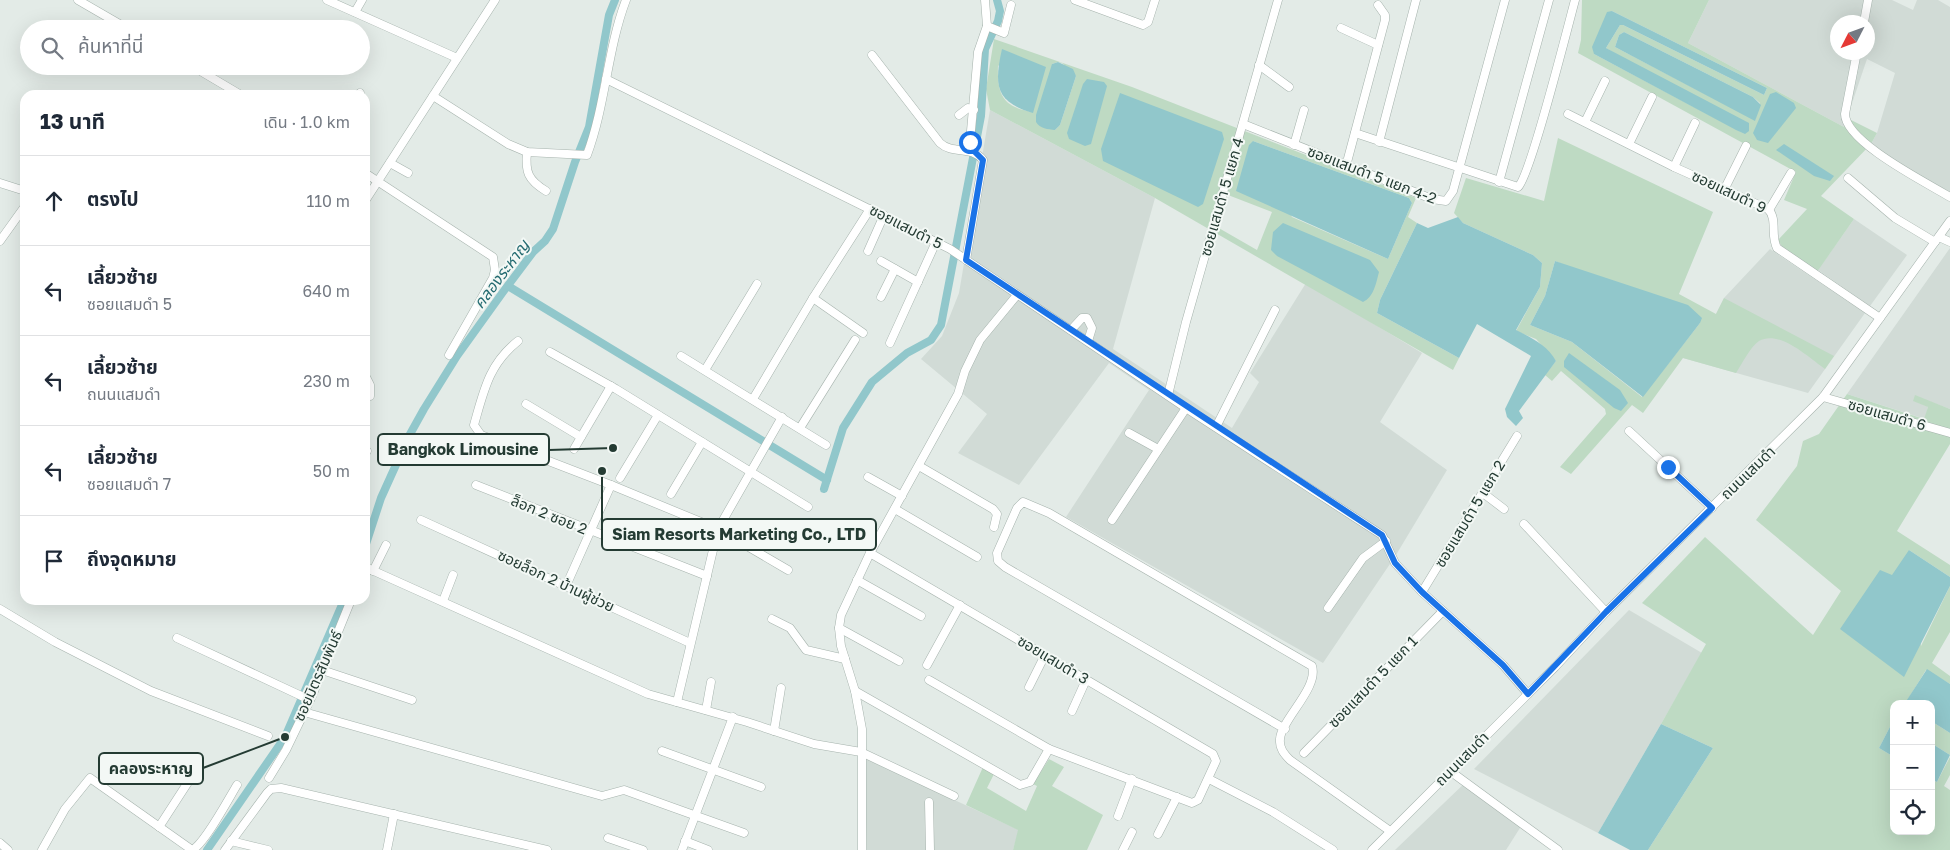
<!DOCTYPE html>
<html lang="th">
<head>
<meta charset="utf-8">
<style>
	:root { --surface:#fff; --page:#f6f6f7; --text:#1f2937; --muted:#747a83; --line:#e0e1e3 }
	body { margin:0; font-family:"Golos Text","Noto Sans Thai",sans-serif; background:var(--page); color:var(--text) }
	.controls { position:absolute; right:15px; bottom:15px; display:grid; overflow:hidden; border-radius:10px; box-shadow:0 5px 20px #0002 }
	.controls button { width:45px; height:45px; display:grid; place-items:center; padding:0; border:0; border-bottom:1px solid var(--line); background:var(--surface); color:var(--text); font:25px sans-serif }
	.compass { position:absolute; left:1830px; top:15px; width:45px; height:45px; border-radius:50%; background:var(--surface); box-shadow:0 5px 20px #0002; rotate:228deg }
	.stop { position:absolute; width:15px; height:15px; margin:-11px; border:4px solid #1a73e8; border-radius:50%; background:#fff }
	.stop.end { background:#1a73e8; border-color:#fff; box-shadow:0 1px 5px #0008 }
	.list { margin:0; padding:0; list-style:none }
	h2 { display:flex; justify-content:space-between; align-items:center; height:65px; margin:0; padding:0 20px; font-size:21px }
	h2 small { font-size:16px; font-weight:400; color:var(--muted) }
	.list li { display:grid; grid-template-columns:32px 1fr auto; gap:15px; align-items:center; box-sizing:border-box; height:90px; padding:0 20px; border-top:1px solid var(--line) }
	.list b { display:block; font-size:19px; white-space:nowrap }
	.list p { margin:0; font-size:16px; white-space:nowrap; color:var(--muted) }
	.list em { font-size:16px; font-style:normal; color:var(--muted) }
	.icon { flex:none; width:28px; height:28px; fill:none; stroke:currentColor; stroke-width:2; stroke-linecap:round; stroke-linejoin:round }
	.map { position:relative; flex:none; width:1950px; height:850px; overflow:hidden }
	.search { position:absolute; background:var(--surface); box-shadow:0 5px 20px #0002; left:20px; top:20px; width:350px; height:55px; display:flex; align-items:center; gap:12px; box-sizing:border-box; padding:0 18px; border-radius:28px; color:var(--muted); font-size:19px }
	.panel { position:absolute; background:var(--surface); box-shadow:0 5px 20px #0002; left:20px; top:90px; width:350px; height:515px; border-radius:15px }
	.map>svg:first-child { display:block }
	.built { fill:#d1dbd6; fill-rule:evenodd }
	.green { fill:#bedac3; fill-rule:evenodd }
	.water { fill:#91c7cb }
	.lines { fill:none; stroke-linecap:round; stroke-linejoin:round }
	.canal { stroke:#91c7cb; stroke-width:8 }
	.minor-casing { stroke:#a6b3ad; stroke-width:9 }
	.minor { stroke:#fff; stroke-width:8 }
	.route { stroke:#1a73e8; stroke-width:6 }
	.labels { text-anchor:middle; stroke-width:4; stroke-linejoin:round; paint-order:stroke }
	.street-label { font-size:15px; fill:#243b33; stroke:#f3f8f5 }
	.water-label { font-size:16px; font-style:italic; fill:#246b71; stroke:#f3f8f5 }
	.leader { fill:none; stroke:#243b33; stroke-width:2 }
	.callout-dot { fill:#243b33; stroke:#f3f8f5; stroke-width:2 }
	.callout { fill:#f3f8f5; stroke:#243b33; stroke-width:2 }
	.callout-label { font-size:16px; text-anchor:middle; font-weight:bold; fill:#243b33 }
</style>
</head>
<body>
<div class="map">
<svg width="1950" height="850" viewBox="0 0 1950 850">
	<rect width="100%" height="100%" fill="#e3ebe7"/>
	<g class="built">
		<path d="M1709 0H1892L1913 10 1917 0H1938L1950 7V196L1948 199 1871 144 1877 133 1895 73 1867 59 1844 127 1688 43ZM1838 22H1868V52H1838Z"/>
		<path d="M990 110 1155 198 1113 349 1232 428 1259 382 1250 373 1306 283 1422 353 1380 422 1447 470 1396 555 1323 663 1066 517 1149 390 1109 363 1019 485 958 453 987 414 921 359 942 336 959 293Z"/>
		<path d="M1854 219 1907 255 1870 306 1818 270Z"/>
		<path d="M1950 248V409L1915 396 1928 407 1925 419 1847 394Z"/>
		<path d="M1770 249 1865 313 1808 393 1683 358 1716 314 1724 298Z"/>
		<path d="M1629 610 1702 653 1598 833 1474 769Z"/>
		<path d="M864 758 1019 830 1013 850H867Z"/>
		<path d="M1468 780 1525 820 1506 850H1395Z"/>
	</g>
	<g class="green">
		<path d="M1582 0H1709L1688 43 1844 127 1847 118 1877 133 1871 144 1821 196 1854 219 1817 272 1784 250 1778 240 1807 209 1784 200 1796 172 1578 53 1581 40ZM1612 11 1767 88 1764 95 1623 25H1620L1606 48 1745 134 1594 54ZM1624 32 1753 97 1760 103 1755 120 1615 47 1619 35Z"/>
		<path d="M994 39 1132 87 1416 198 1408 217 1417 223 1380 300 1377 313 1459 358 1453 370 1155 198 990 110 986 89ZM1058 62 1062 63 1076 76 1060 125 1055 130 1052 64ZM998 65 1033 112C1002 107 997 94 998 65ZM1253 141 1409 198 1412 203 1388 259 1292 217ZM1228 195 1272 212 1257 250 1217 227Z"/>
		<path d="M1558 138 1713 212 1679 294 1716 314 1724 298 1834 356 1825 369C1809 358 1779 329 1759 341 1750 347 1742 364 1736 373L1683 358 1643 413 1632 405 1571 474 1560 467 1606 414 1605 409 1561 371 1552 381 1545 375 1556 361 1536 339 1516 331 1540 287 1542 263 1533 255 1463 223 1454 213 1466 178 1544 201ZM1555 261 1700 323 1642 397 1572 342 1530 325 1545 296Z"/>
		<path d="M1847 394 1924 419 1928 407 1913 401 1915 395 1950 409V444L1897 531 1950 565V577L1909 550 1921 646 1950 586V632L1932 663 1950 676V684L1926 670 1905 704H1894V719L1879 748 1894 757V831H1931V779L1937 782 1950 757V775L1944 786 1950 790V850H1648L1713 748 1661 724 1706 644 1642 603 1705 537 1813 635 1841 591 1756 520 1797 466 1803 441 1819 434Z"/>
		<path d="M1931 721 1950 733V755L1931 743Z"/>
		<path d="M1049 759 1064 767 1052 786 1103 815 1087 850H1013L1018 830 966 805 983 767 994 774 987 788 1026 811 1037 786 1033 784Z"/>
	</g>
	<g class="water">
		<path d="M1612 11 1767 88 1764 95 1623 25H1620L1606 48 1749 123V131L1745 134 1736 130 1594 54 1592 47 1607 12Z"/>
		<path d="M1624 32 1753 97 1761 105 1755 121 1615 47 1619 35Z"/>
		<path d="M1002 49 1046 67 1033 113C995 102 994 85 1002 49Z"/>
		<path d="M1058 62 1073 69 1076 76 1060 125 1055 130C1048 129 1040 129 1036 122V115L1052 64Z"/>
		<path d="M1087 79 1104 82 1107 86 1091 144 1085 146 1069 139 1067 133 1083 84Z"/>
		<path d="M1776 92 1794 103 1796 108 1768 143 1757 140 1753 133 1770 94Z"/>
		<path d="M1120 93 1222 132 1224 139 1203 204 1198 207 1103 161 1101 149Z"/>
		<path d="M1253 141 1409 198 1412 203 1388 259 1236 191 1249 145Z"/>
		<path d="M1784 144 1834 176 1830 181 1814 176 1776 150Z"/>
		<path d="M1458 217 1463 223 1533 255 1542 263 1540 287 1516 330C1532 338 1547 345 1556 361L1519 411 1523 418 1516 426 1507 417 1505 409 1531 356 1477 324 1459 358 1377 313 1380 300 1417 223 1428 228Z"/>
		<path d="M1283 223 1370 260 1379 272C1376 283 1374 297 1363 302L1277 256 1271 250 1273 232Z"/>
		<path d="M1555 261 1688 305 1702 318 1700 323 1643 397 1572 342 1530 325 1545 296Z"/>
		<path d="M1569 353 1620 390 1628 403 1621 411 1614 408 1564 367V361Z"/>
		<path d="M1909 550 1950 577V586L1904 677 1840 629 1880 570 1892 575Z"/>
		<path d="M1927 669 1950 684V733L1931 721V704L1905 703Z"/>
		<path d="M1894 719V757L1879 748Z"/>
		<path d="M1661 724 1713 748 1648 850H1630L1598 833Z"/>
		<path d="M1931 743 1950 755 1937 782 1931 779Z"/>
	</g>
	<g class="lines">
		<g class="canal">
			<path d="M508 286 827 480"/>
			<path d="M824 489 843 428 872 382 907 353 931 340 941 325 981 116 985 49 998 21 1000 11 997 0"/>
			<path d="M365 547 381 498 409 436 424 409 457 356 503 292 533 252 545 241 553 229 575 162 589 127 609 15 615 0"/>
			<path d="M207 850 285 737 344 600"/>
		</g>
		<defs>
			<g id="minor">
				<path d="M78 0 128 29"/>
				<path d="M327 0 457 58"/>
				<path d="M1075 0 1143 25 1148 22 1155 0"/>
				<path d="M355 12 362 0"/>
				<path d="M1864 22 1868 0"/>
				<path d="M987 26 1004 33 1011 5"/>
				<path d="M1341 28 1378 45"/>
				<path d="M1857 52 1845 114C1845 142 1927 183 1950 197"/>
				<path d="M872 55 940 143C953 155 972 145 983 160L966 260"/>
				<path d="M1259 65 1289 87"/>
				<path d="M192 66 241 95"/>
				<path d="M606 79 950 249 1192 412 1382 535 1395 563 1422 592 1503 665 1528 694"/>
				<path d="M358 95 360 93"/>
				<path d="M433 96 508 144 527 152 587 155C606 104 607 50 626 0"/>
				<path d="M1568 114 1674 167 1768 209C1778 219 1770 235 1777 248L1880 318"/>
				<path d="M959 115 968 108 974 110"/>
				<path d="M1585 122 1605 81"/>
				<path d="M1243 124 1432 199 1446 201 1453 191 1505 0"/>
				<path d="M1355 133 1518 187C1530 177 1568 26 1575 0"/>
				<path d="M1379 142 1416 0"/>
				<path d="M1629 144 1652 97"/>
				<path d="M1294 145 1304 110"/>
				<path d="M974 151 970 142 978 52 987 26 985 0"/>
				<path d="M527 152C525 172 528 180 546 191"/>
				<path d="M390 163 408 173"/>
				<path d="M1346 166 1385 20V15L1378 5"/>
				<path d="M1674 167 1695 123"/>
				<path d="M365 173 493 257 495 270 493 278 449 355"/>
				<path d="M1848 178 1895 218 1935 242"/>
				<path d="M1499 182 1549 0"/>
				<path d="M0 183 25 191"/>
				<path d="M1724 190 1746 146"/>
				<path d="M365 201 495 0"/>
				<path d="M1769 210 1791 173"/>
				<path d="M1939 237 1950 242"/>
				<path d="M0 241 25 206"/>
				<path d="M868 251 884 215"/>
				<path d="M881 261 918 282"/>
				<path d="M881 297 895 269"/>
				<path d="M813 298 863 333"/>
				<path d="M1071 330 1082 318H1087L1092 328 1088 341"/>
				<path d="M518 341C489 364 484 390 474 425L481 435 611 485 718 529 788 570"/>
				<path d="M890 343 936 242"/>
				<path d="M550 352 616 389 808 507"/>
				<path d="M681 356 826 445"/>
				<path d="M705 370 757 284"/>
				<path d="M365 375 370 385V396"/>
				<path d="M1168 395 1186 322 1278 0"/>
				<path d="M1823 397 1950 433"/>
				<path d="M753 399 813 298 870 209"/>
				<path d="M526 404 581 437"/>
				<path d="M1216 427 1275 310"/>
				<path d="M800 428 855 340"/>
				<path d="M1629 431 1712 508"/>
				<path d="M1129 433 1158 449"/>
				<path d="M574 449 611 386"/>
				<path d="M365 454 367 451"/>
				<path d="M919 466 993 509 997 514 994 527"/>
				<path d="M868 477 902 496"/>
				<path d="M620 478 658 415"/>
				<path d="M476 485 707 576"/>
				<path d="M1483 493 1504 509"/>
				<path d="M671 494 702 442"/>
				<path d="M895 509 977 557"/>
				<path d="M421 520 690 643"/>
				<path d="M1112 520 1186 408"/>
				<path d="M1524 524 1606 612"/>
				<path d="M870 553 1213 754 1216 761 1198 800 1192 803 1049 749 929 680"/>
				<path d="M365 567 648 694 747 722 814 744 861 752 954 796"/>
				<path d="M373 571 386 545"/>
				<path d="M857 580 921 616"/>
				<path d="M566 586 611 485"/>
				<path d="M1422 592 1517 436"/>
				<path d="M443 601 453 575"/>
				<path d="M1328 608 1363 558 1386 541"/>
				<path d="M0 609 55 642 151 691 268 736"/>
				<path d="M772 619 790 628 806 650 845 659"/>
				<path d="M839 628 899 661"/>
				<path d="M177 638 310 700"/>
				<path d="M927 665 960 605"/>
				<path d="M322 670 412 700"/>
				<path d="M1029 687 1045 655"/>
				<path d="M855 691 1020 785 1030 782 1049 749"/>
				<path d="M677 702 718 529 782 417"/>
				<path d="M706 710 711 682"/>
				<path d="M1072 711 1086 680"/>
				<path d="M304 712 602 796 624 790 744 833"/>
				<path d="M1285 729 1005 567 998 561 997 553 1017 508 1023 502 1049 513 1312 666C1319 688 1281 720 1280 739 1279 748 1284 754 1290 760L1390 831"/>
				<path d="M774 731 781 688"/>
				<path d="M662 751 761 787"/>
				<path d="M1304 753 1443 611"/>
				<path d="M1450 771 1558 850"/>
				<path d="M269 778 286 750 312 696 351 600"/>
				<path d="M1209 779 1273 812 1333 850"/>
				<path d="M929 802 930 850"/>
				<path d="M1118 816 1132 779"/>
				<path d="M159 827 194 773"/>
				<path d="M1158 834 1177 797"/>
				<path d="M608 838 643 850"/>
				<path d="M231 841 268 850"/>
				<path d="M685 841 708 850"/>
				<path d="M0 843 8 850"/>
				<path d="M42 850 65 809 90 778 192 850C204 845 229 798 237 785"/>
				<path d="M225 850 267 793 271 789 281 788 547 850"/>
				<path d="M387 850 394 814"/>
				<path d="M682 850 733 717"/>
				<path d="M862 850V729L855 691 841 646 839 628 841 615 870 553 958 394 965 371 980 340 1017 295"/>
				<path d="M1123 850 1132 832"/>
				<path d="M1372 850 1555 667 1606 612 1823 397 1950 221"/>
			</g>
		</defs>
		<use href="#minor" class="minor-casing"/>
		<use href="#minor" class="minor"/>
	</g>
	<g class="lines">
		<path class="route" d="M970 142 974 151 983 160 966 260 1382 535 1395 563 1422 592 1503 665 1528 694 1606 612 1712 508 1668 467"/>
	</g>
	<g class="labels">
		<g class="street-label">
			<text transform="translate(1372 175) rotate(21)" y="5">ซอยแสมดำ 5 แยก 4-2</text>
			<text transform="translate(1729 192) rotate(25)" y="5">ซอยแสมดำ 9</text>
			<text transform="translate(1222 197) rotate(-74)" y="5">ซอยแสมดำ 5 แยก 4</text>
			<text transform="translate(906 227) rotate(27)" y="5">ซอยแสมดำ 5</text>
			<text transform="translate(1887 415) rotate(16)" y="5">ซอยแสมดำ 6</text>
			<text transform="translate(1748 473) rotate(-44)" y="5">ถนนแสมดำ</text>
			<text transform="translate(1470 514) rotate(-59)" y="5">ซอยแสมดำ 5 แยก 2</text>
			<text transform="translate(549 515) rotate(22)" y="5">ล็อก 2 ซอย 2</text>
			<text transform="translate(556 581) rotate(25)" y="5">ซอยล็อก 2 บ้านผู้ช่วย</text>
			<text transform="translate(1053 660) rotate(31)" y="5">ซอยแสมดำ 3</text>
			<text transform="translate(318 676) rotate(-66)" y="5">ซอยมิตรสัมพันธ์</text>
			<text transform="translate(1373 682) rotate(-46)" y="5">ซอยแสมดำ 5 แยก 1</text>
			<text transform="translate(1462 759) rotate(-45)" y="5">ถนนแสมดำ</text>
		</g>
		<g class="water-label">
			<text transform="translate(501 274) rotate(-53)" y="6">คลองระหาญ</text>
		</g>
	</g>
	<path class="leader" d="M613 448L549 450M602 471L602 534M285 737L203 768"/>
	<g class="callout-dot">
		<circle cx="613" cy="448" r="5"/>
		<circle cx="602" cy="471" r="5"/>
		<circle cx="285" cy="737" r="5"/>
	</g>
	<g class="callout">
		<rect x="378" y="434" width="171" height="31" rx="5"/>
		<rect x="602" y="519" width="274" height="31" rx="5"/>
		<rect x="99" y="753" width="104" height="31" rx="5"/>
	</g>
	<g class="callout-label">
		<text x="463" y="455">Bangkok Limousine</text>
		<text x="739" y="540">Siam Resorts Marketing Co., LTD</text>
		<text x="151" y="774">คลองระหาญ</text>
	</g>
</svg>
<div class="controls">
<button>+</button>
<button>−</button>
<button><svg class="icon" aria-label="locate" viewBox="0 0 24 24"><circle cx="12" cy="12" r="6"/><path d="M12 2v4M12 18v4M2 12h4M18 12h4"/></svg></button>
</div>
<svg class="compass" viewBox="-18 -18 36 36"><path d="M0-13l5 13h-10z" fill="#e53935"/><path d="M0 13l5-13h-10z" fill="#747a83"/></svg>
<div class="stop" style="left:970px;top:142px"></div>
<div class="stop end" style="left:1668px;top:467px"></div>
<div class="search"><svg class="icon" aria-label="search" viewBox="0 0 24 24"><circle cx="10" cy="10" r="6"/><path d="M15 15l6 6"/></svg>ค้นหาที่นี่</div>
<section class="panel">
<h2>13 นาที<small>เดิน · 1.0 km</small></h2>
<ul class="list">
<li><svg class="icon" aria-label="ahead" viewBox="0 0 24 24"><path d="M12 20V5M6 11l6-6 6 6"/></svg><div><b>ตรงไป</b></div><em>110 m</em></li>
<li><svg class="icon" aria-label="left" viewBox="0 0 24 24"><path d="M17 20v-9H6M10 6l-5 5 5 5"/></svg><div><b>เลี้ยวซ้าย</b><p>ซอยแสมดำ 5</p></div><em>640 m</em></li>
<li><svg class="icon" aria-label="left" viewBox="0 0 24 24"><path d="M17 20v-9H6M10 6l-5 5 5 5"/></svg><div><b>เลี้ยวซ้าย</b><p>ถนนแสมดำ</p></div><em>230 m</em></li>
<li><svg class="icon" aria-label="left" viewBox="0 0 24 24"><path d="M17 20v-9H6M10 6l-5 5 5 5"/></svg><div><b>เลี้ยวซ้าย</b><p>ซอยแสมดำ 7</p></div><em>50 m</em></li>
<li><svg class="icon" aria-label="arrive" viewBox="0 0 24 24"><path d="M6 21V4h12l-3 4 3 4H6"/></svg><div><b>ถึงจุดหมาย</b></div></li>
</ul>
</section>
</div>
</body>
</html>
